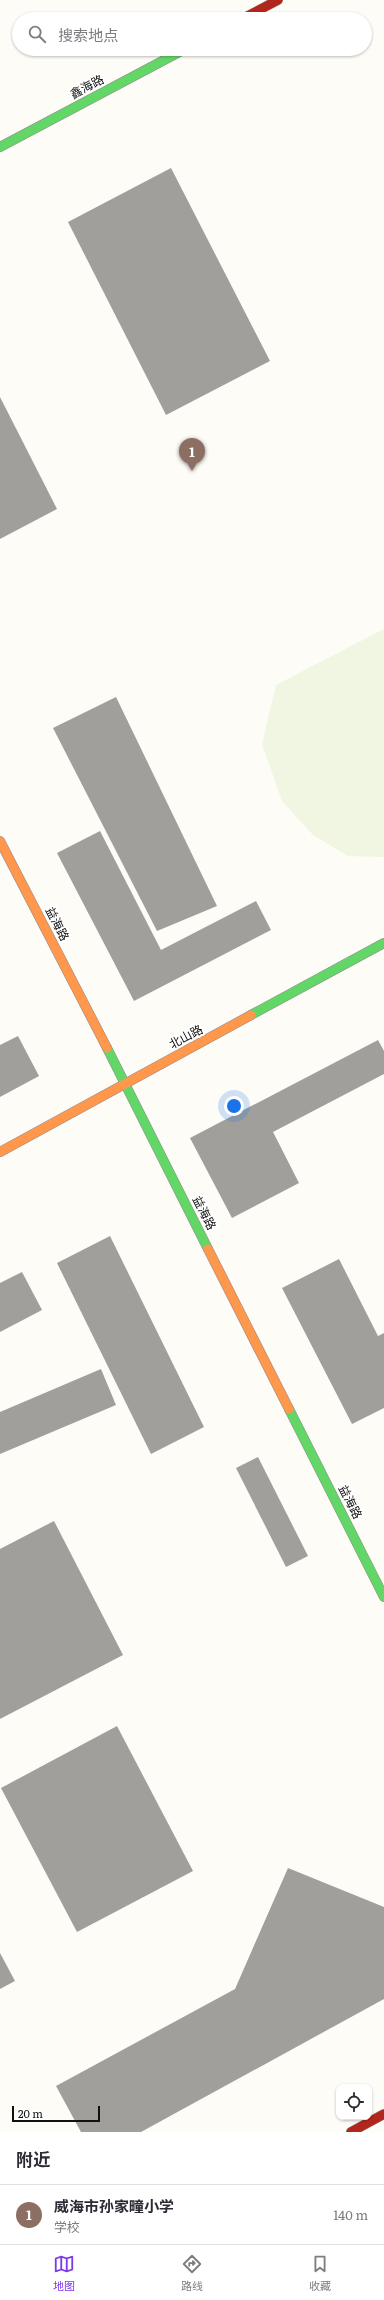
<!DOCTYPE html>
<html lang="zh">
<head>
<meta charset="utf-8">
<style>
	:root { --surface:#fff; --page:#f2f2f3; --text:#2b2b33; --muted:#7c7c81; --line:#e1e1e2; --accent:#7c3aed }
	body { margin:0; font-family:Literata,"Noto Sans SC",serif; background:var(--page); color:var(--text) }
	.controls { position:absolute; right:12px; bottom:12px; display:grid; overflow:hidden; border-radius:8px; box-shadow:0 1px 3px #0004 }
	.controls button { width:36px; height:36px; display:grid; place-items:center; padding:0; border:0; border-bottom:1px solid var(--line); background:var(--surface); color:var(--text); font:20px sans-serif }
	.scale { position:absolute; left:12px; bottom:10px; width:88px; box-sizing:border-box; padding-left:4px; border:2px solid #111; border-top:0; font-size:11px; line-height:14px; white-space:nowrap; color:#111; -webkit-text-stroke:3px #fff; paint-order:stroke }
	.you { position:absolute; left:234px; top:1106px; width:14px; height:14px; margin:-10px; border:3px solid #fff; border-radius:50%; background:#1a73e8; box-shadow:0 0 0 6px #1a73e833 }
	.badge { display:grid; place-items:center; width:26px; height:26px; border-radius:50%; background:var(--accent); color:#fff; font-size:13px; font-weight:700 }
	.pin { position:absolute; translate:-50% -33px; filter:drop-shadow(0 1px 2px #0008) }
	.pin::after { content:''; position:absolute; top:21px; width:14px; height:12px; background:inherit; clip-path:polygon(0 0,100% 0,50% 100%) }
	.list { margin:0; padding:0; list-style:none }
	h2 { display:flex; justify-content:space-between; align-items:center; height:52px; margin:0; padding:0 16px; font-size:17px }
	h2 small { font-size:13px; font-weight:400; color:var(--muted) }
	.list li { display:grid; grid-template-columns:26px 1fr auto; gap:12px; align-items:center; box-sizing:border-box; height:60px; padding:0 16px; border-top:1px solid var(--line) }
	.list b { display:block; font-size:15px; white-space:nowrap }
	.list p { margin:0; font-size:13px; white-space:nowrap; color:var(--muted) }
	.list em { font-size:13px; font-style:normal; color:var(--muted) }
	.icon { flex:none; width:22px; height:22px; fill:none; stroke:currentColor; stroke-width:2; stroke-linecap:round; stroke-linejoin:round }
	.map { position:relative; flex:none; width:384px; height:2132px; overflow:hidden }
	.search { position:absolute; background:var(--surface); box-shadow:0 1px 3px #0004; left:12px; right:12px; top:12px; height:44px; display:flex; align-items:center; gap:10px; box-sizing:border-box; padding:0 14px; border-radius:22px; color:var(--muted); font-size:15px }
	.sheet { height:112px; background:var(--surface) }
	nav { display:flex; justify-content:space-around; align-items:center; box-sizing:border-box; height:56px; border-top:1px solid var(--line); background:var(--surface); font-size:11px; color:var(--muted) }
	nav a { display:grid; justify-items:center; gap:2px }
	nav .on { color:var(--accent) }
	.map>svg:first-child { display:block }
	.pitch { fill:#f0f6e1 }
	.building { fill:#a19f9c }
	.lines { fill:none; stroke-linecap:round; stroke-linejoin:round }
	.fast-casing { stroke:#8e8d8b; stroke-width:10 }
	.slow-casing { stroke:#8e8d8b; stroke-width:10 }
	.jam-casing { stroke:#8e8d8b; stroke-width:10 }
	.fast { stroke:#63d668; stroke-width:9 }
	.slow { stroke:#ff974d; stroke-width:9 }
	.jam { stroke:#b3261e; stroke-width:9 }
	.labels { text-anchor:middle; stroke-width:4; stroke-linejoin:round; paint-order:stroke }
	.street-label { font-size:12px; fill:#111; stroke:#fff }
</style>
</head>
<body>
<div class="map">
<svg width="384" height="2132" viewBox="0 0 384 2132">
	<rect width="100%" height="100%" fill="#fdfcf7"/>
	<path class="pitch" d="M384 629V857L348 856 313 835 282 801 262 744 276 685Z"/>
	<g class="building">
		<path d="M171 168 270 361 166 415 68 222Z"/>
		<path d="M0 397 57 509 0 539Z"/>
		<path d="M116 697 217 906 157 931 53 728Z"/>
		<path d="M100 831 161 950 256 901 271 930 134 1001 57 853Z"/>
		<path d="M18 1036 39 1076 0 1097V1045Z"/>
		<path d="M378 1040 384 1051V1074L273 1132 299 1183 232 1218 190 1138Z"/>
		<path d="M110 1236 204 1427 151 1454 57 1263Z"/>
		<path d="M339 1259 378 1336 384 1333V1408L352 1424 282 1288Z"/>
		<path d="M22 1272 42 1310 0 1332V1283Z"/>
		<path d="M101 1369 116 1405 0 1454V1412Z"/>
		<path d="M258 1457 308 1556 286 1567 236 1468Z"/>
		<path d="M54 1521 123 1655 0 1719V1549Z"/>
		<path d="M117 1726 193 1871 77 1932 1 1788Z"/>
		<path d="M288 1868 384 1907V1999L141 2132H81L56 2086 235 1989Z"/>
		<path d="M0 1953 15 1981 0 1989Z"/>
	</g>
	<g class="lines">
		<defs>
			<g id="fast">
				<path d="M0 147 185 49"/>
				<path d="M251 1015 384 943"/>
				<path d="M107 1048 208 1249"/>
				<path d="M289 1409 384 1597"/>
			</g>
			<g id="slow">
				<path d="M0 841 107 1048"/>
				<path d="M0 1152 251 1015"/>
				<path d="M208 1249 289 1409"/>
			</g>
			<g id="jam">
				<path d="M242 19 278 0"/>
				<path d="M351 2132 384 2114"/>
			</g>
		</defs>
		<use href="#fast" class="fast-casing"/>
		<use href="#slow" class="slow-casing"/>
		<use href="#jam" class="jam-casing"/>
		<use href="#fast" class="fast"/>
		<use href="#slow" class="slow"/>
		<use href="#jam" class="jam"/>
	</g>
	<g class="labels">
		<g class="street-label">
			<text transform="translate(87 87) rotate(-28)" y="4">鑫海路</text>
			<text transform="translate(57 924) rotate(63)" y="4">益海路</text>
			<text transform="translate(186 1037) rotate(-28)" y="4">北山路</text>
			<text transform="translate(204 1213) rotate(63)" y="4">益海路</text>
			<text transform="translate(350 1502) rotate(63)" y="4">益海路</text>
		</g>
	</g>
</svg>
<div class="controls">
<button><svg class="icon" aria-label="locate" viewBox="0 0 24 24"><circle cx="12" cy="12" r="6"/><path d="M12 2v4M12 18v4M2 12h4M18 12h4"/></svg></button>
</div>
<div class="scale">20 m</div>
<div class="you"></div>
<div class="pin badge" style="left:192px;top:471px;background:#8d6e63">1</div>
<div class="search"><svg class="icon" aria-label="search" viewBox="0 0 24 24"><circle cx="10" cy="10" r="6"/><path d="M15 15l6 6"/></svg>搜索地点</div>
</div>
<section class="sheet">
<h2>附近<small></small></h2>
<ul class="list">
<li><span class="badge" style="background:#8d6e63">1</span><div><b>威海市孙家疃小学</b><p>学校</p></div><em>140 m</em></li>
</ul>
</section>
<nav>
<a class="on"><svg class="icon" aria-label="map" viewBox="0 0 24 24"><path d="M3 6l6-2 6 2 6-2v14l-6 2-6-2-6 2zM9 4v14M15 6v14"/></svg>地图</a>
<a><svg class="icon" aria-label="directions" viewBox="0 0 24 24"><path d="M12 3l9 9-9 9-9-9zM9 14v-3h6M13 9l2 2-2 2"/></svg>路线</a>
<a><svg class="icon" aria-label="saved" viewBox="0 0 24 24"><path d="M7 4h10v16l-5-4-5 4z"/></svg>收藏</a>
</nav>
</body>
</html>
